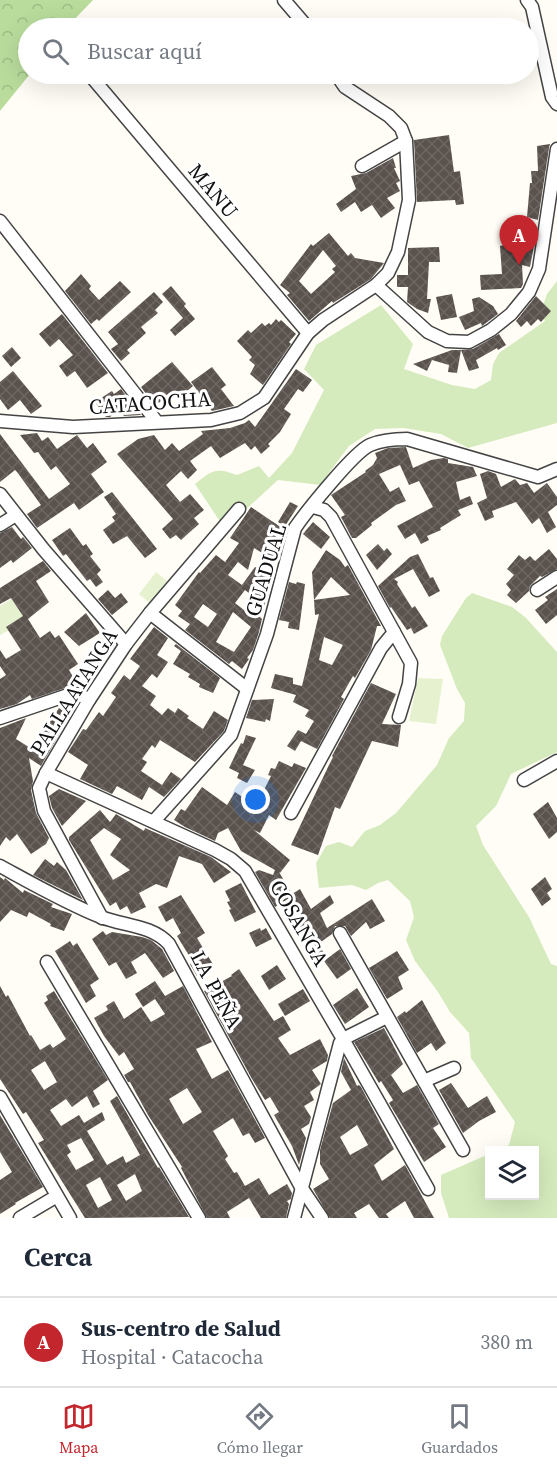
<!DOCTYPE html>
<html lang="es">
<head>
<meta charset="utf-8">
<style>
	:root { --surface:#fff; --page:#f6f6f7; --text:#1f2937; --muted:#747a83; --line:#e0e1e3; --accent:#c4262e }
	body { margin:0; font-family:"Source Serif 4",serif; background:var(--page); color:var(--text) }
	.controls { position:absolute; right:18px; bottom:18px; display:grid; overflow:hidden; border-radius:0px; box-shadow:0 6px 24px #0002 }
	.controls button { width:54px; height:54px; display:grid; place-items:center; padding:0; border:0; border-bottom:2px solid var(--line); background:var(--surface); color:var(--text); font:30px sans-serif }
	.you { position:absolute; left:256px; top:800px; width:21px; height:21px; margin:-15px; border:4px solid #fff; border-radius:50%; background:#1a73e8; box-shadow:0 0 0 9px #1a73e833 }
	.badge { display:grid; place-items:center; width:39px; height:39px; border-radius:50%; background:var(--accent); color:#fff; font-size:20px; font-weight:700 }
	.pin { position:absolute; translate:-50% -50px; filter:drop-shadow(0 2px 3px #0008) }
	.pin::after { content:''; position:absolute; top:32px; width:21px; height:18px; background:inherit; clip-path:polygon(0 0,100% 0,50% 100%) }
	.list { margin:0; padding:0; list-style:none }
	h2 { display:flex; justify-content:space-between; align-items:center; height:78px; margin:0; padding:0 24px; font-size:26px }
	h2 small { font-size:20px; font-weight:400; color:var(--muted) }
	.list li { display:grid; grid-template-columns:39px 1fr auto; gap:18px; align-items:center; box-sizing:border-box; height:90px; padding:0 24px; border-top:2px solid var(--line) }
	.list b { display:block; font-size:22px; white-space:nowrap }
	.list p { margin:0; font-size:20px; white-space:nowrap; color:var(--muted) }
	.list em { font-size:20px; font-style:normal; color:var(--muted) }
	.icon { flex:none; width:33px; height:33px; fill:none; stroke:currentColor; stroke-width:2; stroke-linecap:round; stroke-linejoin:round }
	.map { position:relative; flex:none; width:557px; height:1218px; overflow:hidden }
	.search { position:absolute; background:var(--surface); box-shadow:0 6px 24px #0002; left:18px; right:18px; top:18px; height:66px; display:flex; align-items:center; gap:15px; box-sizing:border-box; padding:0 21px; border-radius:33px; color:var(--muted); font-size:22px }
	.sheet { height:168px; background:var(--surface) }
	nav { display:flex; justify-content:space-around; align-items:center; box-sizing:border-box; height:84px; border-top:2px solid var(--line); background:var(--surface); font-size:16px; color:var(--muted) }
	nav a { display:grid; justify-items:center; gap:3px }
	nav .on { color:var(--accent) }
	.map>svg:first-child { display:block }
	.grass { fill:#d5ebbd }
	.forest { fill:url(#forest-crowns) }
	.pitch { fill:#e6f2cf }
	.building { fill:url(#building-cross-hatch); fill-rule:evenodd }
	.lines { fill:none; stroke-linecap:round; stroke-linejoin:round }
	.minor-casing { stroke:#444; stroke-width:15 }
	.minor { stroke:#fff; stroke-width:12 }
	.labels { text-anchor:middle; stroke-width:6; stroke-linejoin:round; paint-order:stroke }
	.street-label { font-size:21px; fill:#111; stroke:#fff }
</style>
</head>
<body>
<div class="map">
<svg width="557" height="1218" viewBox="0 0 557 1218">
	<defs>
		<pattern id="forest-crowns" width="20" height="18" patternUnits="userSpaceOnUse" patternTransform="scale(1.5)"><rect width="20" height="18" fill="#b9dc9c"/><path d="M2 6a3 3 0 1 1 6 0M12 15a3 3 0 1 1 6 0" fill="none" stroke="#9ebc85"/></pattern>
		<pattern id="building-cross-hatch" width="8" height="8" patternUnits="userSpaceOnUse" patternTransform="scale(1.5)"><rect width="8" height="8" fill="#5a524d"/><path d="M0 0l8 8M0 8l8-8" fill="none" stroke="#6d6662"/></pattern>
	</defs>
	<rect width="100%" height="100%" fill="#fffdf5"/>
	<g class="grass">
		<path d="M557 281V423L468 448 441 434 403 428 375 429 349 446 320 485 278 480 243 512 223 526 195 484C212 470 216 467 237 475L259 466 269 478 292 453 324 390 304 369 316 345 381 305 413 344 404 369 452 385 475 389 491 380 493 364 499 353 545 321 541 311 547 294Z"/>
		<path d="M472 593 512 607 525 617 557 652V752L511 774 496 806 476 826 483 845 529 917 551 964 557 966V1218H449L441 1193V1175L489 1154 490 1196H534V1150H496L509 1145 515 1122 471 1058 469 1033 450 1012 438 992 415 961 406 940 414 917 410 901 388 880 378 883 366 890 352 885 319 888 316 863 326 846 339 842 352 847 365 831 380 825 396 813 437 765 449 738 464 721 465 703 457 689 440 645 442 636 466 598Z"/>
	</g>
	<path class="forest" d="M0 0H93L66 28H28L30 74 0 111Z"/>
	<g class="pitch">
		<path d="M156 572 167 581 150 603 139 594Z"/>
		<path d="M13 598 26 620 0 635V606Z"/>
		<path d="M418 678 443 679 436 724 409 721Z"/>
	</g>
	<g class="building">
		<path d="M449 135 454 172 460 171 464 204 456 205 455 200 417 202 414 140Z"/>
		<path d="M550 144 549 148 538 220 527 217 530 183H532L531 171H538L537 146Z"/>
		<path d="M393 158 396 168H394L400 181 396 183 400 191 387 198 395 208 381 218 372 205 361 212 355 202 341 212 336 204 356 189 351 176 366 173Z"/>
		<path d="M504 230H537L530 267 522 265 523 284 521 288 481 290 480 275 502 274 500 246 504 245Z"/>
		<path d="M329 233 348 256 351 253 355 258 384 263 371 279 333 303 332 301 309 321 287 295 290 293 280 285 311 244 313 246ZM323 250 336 266 332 269 335 272 311 294 299 281Z"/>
		<path d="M439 247 440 262H429L427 299H431L428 313 417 309 407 302 408 287H397V275H408V248Z"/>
		<path d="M81 274 91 286 89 289 99 300 120 281 131 292 99 321 97 319 91 324 65 291Z"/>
		<path d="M171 286 186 304 184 306 195 319 175 336 170 330 183 318 162 294Z"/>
		<path d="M154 292 163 302 155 310 158 313 141 327 146 333 127 350 130 353 121 361 111 349 118 344 108 332Z"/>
		<path d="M452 294 457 317 441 320 436 297Z"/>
		<path d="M536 296 551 311 541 322 538 319 531 326 527 321 521 327 516 321Z"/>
		<path d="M479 297 493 306 498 314 482 326 481 323 465 330 459 317 474 311 472 299Z"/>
		<path d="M62 314 108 373 87 388 75 371 67 377 59 366 73 355 59 339 50 347 39 334Z"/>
		<path d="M276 319 279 322 281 320 296 334 289 342 291 344 263 385 250 374 255 365 249 360 252 357 237 341 248 330 251 333 262 323 265 326 269 323 271 325Z"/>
		<path d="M499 334 506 345 498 350 497 348 476 360 479 368 469 371 461 350 473 349Z"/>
		<path d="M12 347 21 358 11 367 2 356Z"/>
		<path d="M452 350H461L457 373 448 372 449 365 432 360 427 371 413 364Z"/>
		<path d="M172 362 193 386 180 397 177 394 172 399 168 395 155 406 141 387Z"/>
		<path d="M212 367 226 385 221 389 234 406 212 411 191 382Z"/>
		<path d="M296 369 312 380 303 392 298 389 284 409 291 414 280 432 268 444 270 446 261 454 255 446 251 450 245 443 220 458 211 446 190 461 197 470 188 479 181 471 166 485 180 502 190 494 204 510 194 518 199 524 191 531 181 540 176 535 170 539 162 529 173 519 117 454 138 439 154 435 165 450 172 443 179 451 203 434 201 431 230 428 245 423 249 420 255 427Z"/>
		<path d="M13 371 42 406 31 414 20 400 8 410 0 399V382Z"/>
		<path d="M121 389 141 415 124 416 119 410 110 417H106L95 402 112 391 114 394Z"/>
		<path d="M37 433 42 441 48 437 57 449 77 435 87 448 93 443 107 462 91 474 104 492 79 510 74 503 37 528 27 514 41 505 17 472 15 470 0 482V434L49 499 70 484 56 466 51 470 38 452 34 453 20 435Z"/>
		<path d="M406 447 413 468 431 460 444 458 448 459V463L473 467 477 476 456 482 460 500 470 496 473 504 458 510 461 515 440 528 441 530 427 536 429 540 421 544 415 533 405 539 397 526 433 507 419 481 409 485 400 465 379 474 390 492 399 487 406 501 396 505 371 523 372 525 356 538H352L341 517 345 515 331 495 366 472 365 471 373 465 377 458 375 453 388 448Z"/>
		<path d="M488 471 496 474 501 487 515 479 520 485 527 483 534 493 547 483 557 497V505L548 512 556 527 547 533 539 518 532 524 516 502 492 511 494 517 485 521 477 503 487 498 480 474Z"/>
		<path d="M112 492 157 549 145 558 127 536 113 544 103 530 115 521 112 517 116 514 104 497Z"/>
		<path d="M290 502 298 506 285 526 278 522Z"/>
		<path d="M251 507 282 528 276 536V550L279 551 274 560 254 548 248 570 238 562 228 575 242 585 255 567 266 571V575L273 581 264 593 269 592 260 617 262 619 259 632 253 650 247 658 249 659 242 669 232 661 229 664 185 630 190 624 178 616 182 611 175 605 199 572 200 573 216 555 225 562 239 543 230 538ZM245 590 259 601 249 614 235 603ZM203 604 217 614 208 627 194 617ZM233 612 251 627 234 652 216 642Z"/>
		<path d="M313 522 330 537 321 549 303 534Z"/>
		<path d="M12 527 21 539 23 537 32 548 13 563 11 560 0 568V533Z"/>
		<path d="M70 528 83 546 86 544 93 554 90 556 101 570 97 574 103 582 96 587 90 579 87 581 66 554 63 556 52 540Z"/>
		<path d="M378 544 384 551 387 548 392 554 377 570 366 555Z"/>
		<path d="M549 549 557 559V569L542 577 540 576 530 586 529 591 516 603 507 595 511 590 506 584 514 575 507 569 519 555 525 560 530 556 535 561Z"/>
		<path d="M326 550 340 560 345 567 348 565 381 626H377L371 650 355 678 353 676 341 697 344 699 317 749 301 741 295 751 287 746 298 730 306 734 314 721 305 716 309 710 293 702 296 695 271 688 275 674 293 678V684L302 686 319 614 315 615 314 600 350 595 331 577 314 600 312 572ZM324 637 343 645 332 665 319 660Z"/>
		<path d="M418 554 430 578 433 577 440 591 429 597 413 569 394 579 398 582 397 584 412 608 415 606 428 626 414 634 411 628 407 630 391 607 390 608 378 586 410 557Z"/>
		<path d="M43 561 51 571 36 581 49 602 28 619 40 638 50 631 55 638 59 635 78 664 69 670 75 680 68 687 32 699 30 695 17 704 0 709V679L6 675 0 666V650L6 659 21 650 6 627 23 616 11 598 0 604V588Z"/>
		<path d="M289 582 296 584 297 582 305 584 299 630 288 628 289 622 279 620Z"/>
		<path d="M557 589V615L546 624 535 610 548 600 545 597Z"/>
		<path d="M108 590 115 598 121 593 128 602 112 615 98 599Z"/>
		<path d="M86 613 100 633 79 646 64 632Z"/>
		<path d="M154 627 168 638 157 655 168 662 157 678 152 674 142 686 156 696 150 705 162 715 168 708 175 713 178 708 189 716 187 718 203 729 214 711 228 720 224 731 195 762 160 740 155 748 152 745 142 759 147 762 141 771 162 785 171 772 181 779 164 797 149 787 142 800 117 786 112 794 80 779 88 765 68 752 83 729 86 730 99 712 103 716 116 697 111 693 124 675 130 680 140 666 130 659Z"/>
		<path d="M176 644 220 678 213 693 199 687 200 684 188 677 190 674 173 664 181 651 174 646Z"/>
		<path d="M371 683 396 694 382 724 401 725 398 747 372 741 340 809 335 807 318 855 291 845 328 767 333 757 332 756Z"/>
		<path d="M274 699 270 721 266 719 265 722 246 718 252 700Z"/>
		<path d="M59 708 70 715 41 766 29 758 33 781 31 790 36 813 49 838 46 844 31 854 17 834 10 841 6 837 0 846V728L26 718 16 739 32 749Z"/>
		<path d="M246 735 256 738 243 765 255 770 247 783 237 778 239 773 229 768 241 743 243 744Z"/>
		<path d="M279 761 292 767 294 763 306 768 276 820 269 815 260 833 254 830 290 860 280 873 279 872 292 894 300 889 311 909 330 895 334 903 320 913 327 928 372 899 385 921 370 929 366 922 351 936 345 926H335L332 934 318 944 326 956 316 962 306 944 309 942 296 921 302 916 291 897 275 907 255 872 259 870 273 875 275 870 241 851 228 828 218 833 215 841 185 827 174 820 181 809 185 811 202 787 227 805 235 792 259 808 269 795 263 792 271 776 268 775 271 768 275 769Z"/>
		<path d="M59 789 86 801 62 826 52 808 49 796Z"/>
		<path d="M548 802 557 818V832L549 839 533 814Z"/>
		<path d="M100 810 110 822 116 814 144 831 145 828 211 857 231 872 214 883 202 864 179 856 167 888 156 884 139 893 146 907 131 914 127 906 120 910 116 902 110 906 69 840V837ZM104 828 121 839 110 855 130 870 113 880 90 840Z"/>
		<path d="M45 859 54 866 57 862 66 870 83 900 33 875Z"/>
		<path d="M0 877 4 880 5 878 23 893 24 890 53 904 51 907 72 914 64 931 50 926 51 924 29 912 27 917 11 910 0 922Z"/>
		<path d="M545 877 552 889 547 893 551 899 542 906 531 889Z"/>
		<path d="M241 883 256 912 235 922 229 910 231 909 227 902 230 901 225 891Z"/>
		<path d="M181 895 205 933 197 938 214 966 197 976 190 964 193 962 177 936 181 933 173 918 166 922 158 907Z"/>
		<path d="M260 928 261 931 266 928 272 939 256 947 249 933Z"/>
		<path d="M103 931 106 935 112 932 142 937 151 940 162 949 174 971 163 978 145 953 131 962 137 973 126 979 116 962 109 966 92 939Z"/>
		<path d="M70 941 73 946 77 943 99 979 90 985 96 996 86 1003 55 951Z"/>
		<path d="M340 949 351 969 337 979 324 961Z"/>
		<path d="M397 951 409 970 398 977 403 989 387 999 369 968Z"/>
		<path d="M277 965 286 979 269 990 261 976Z"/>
		<path d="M239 969 274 1021 283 1016 291 1030 278 1038 290 1055 320 1039 328 1055 327 1061 312 1070 321 1084 310 1092 314 1100 304 1106 311 1117 309 1124 301 1129 306 1138 299 1165 292 1146 274 1115 279 1112 270 1097 265 1100 252 1079 204 991 232 976 231 975Z"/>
		<path d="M155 981 165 996 183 986 212 1042 196 1049 212 1079 228 1070 265 1138 255 1143 249 1133 243 1136 233 1118 213 1131 228 1156 225 1159 234 1173 237 1172 245 1186 259 1178 269 1195 287 1184 292 1193 291 1199 287 1201 289 1204 286 1218H261L249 1198 227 1212 230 1218H207L181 1168 182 1167 148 1115 130 1082H128L124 1075 134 1069 124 1052 119 1056 104 1036 94 1018 108 1010 106 1006 114 1001 124 1019 141 1007 151 1022 165 1014 155 999 143 1007 135 994ZM187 1088 202 1112 183 1124 169 1099Z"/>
		<path d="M0 986 6 997 8 995 30 1036 31 1035 40 1050 50 1044 53 1048 66 1039 44 1003 48 1000 46 996 54 991 108 1080 93 1091 100 1104 93 1108 87 1096 72 1107 66 1099 50 1110 61 1126 79 1115 84 1123 102 1112 105 1120 87 1131 107 1165 123 1156 126 1163 140 1155 110 1101 117 1096 158 1168 159 1167 189 1217 85 1218 38 1143 44 1140 26 1112 23 1114 0 1079ZM45 1061 57 1082 44 1090 31 1070ZM81 1138 94 1160 76 1170 67 1155 71 1152 67 1145ZM135 1174 142 1191 126 1201 117 1185ZM100 1177 112 1200 98 1208 86 1185Z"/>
		<path d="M357 988 369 1007 345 1024 333 1005Z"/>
		<path d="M303 989 310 1001 285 1016 278 1004Z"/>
		<path d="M422 1000 446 1043 436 1051 431 1043 417 1053 397 1017 405 1011 406 1013Z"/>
		<path d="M384 1028 403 1064 391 1075 403 1093 417 1085 439 1124 433 1128 446 1147 424 1162 389 1103 393 1100 381 1081 379 1083 354 1042Z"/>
		<path d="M344 1058 357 1086 359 1085 361 1087 394 1149 374 1165 382 1181 405 1165 434 1218H414L405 1201 386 1214 389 1218H379L369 1204 354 1213 357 1218H330L313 1189 329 1179 320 1164V1150L333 1103 351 1090 341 1072ZM357 1125 368 1145 350 1155 340 1137Z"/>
		<path d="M451 1083 468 1108 487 1096 496 1112 479 1121 463 1133 439 1090Z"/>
		<path d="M0 1115 43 1187 15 1203 16 1204 0 1214V1180L12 1172 0 1152Z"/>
	</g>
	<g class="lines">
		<defs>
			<g id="minor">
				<path d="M284 0 308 28"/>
				<path d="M527 0 532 7 552 97 557 104"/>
				<path d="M89 74 308 333"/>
				<path d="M362 166 406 141"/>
				<path d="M0 221 157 422"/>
				<path d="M376 285 428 332 447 341 469 342 491 330 511 314 529 292 539 269 557 149"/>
				<path d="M0 421 73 427 211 420 240 413 264 398 308 333 323 320 376 285 388 273 398 252 409 200 406 141 401 128 389 116 345 87 336 74"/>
				<path d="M0 494 44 550 126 644"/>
				<path d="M313 507 324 510 331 517 411 663 409 684 399 717"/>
				<path d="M0 525 16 515"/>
				<path d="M537 590 557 577"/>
				<path d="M150 613 246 688"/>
				<path d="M0 718 68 695 79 694 89 700"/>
				<path d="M46 773 215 850 231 859 245 871 343 1039 428 1189"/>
				<path d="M524 780 557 761"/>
				<path d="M291 813 381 648 394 632"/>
				<path d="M154 821 231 735 267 634 295 528C306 512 354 452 370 445 382 440 394 439 407 439L538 477 557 469"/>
				<path d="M0 866C33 884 66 903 101 917 124 926 152 925 169 944L301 1187 322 1218"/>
				<path d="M102 918 44 811 39 788 46 773 89 700 126 644 150 613 239 509"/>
				<path d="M340 933 463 1150"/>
				<path d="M47 962 199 1218"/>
				<path d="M424 1081 454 1068"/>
				<path d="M0 1097 70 1218"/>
				<path d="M20 1218 57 1196"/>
				<path d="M294 1218 340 1043 343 1039 387 1017"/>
			</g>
		</defs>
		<use href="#minor" class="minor-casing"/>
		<use href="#minor" class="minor"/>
	</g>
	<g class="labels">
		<g class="street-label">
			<text transform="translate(213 191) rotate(50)" y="7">MANU</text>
			<text transform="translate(150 403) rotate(-4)" y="7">CATACOCHA</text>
			<text transform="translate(266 570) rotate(-73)" y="7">GUADUAL</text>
			<text transform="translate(74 692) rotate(-58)" y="7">PALLAATANGA</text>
			<text transform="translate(299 923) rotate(60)" y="7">COSANGA</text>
			<text transform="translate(216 990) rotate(62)" y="7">LA PEÑA</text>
		</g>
	</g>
</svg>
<div class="controls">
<button><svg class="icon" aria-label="layers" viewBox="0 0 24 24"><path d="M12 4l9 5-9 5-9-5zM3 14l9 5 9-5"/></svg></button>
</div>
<div class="you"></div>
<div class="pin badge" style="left:519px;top:265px">A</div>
<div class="search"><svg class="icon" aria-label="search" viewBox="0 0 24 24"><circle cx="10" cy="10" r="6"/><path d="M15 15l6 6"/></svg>Buscar aquí</div>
</div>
<section class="sheet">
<h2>Cerca<small></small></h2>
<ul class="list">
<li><span class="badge">A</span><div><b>Sus-centro de Salud</b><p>Hospital · Catacocha</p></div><em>380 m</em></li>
</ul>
</section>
<nav>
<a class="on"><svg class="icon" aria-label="map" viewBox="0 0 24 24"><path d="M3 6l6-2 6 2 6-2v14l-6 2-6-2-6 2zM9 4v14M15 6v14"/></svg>Mapa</a>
<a><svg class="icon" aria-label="directions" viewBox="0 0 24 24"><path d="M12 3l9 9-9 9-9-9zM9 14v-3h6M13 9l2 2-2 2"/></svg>Cómo llegar</a>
<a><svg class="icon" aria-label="saved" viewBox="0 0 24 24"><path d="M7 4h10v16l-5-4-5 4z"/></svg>Guardados</a>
</nav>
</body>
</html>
